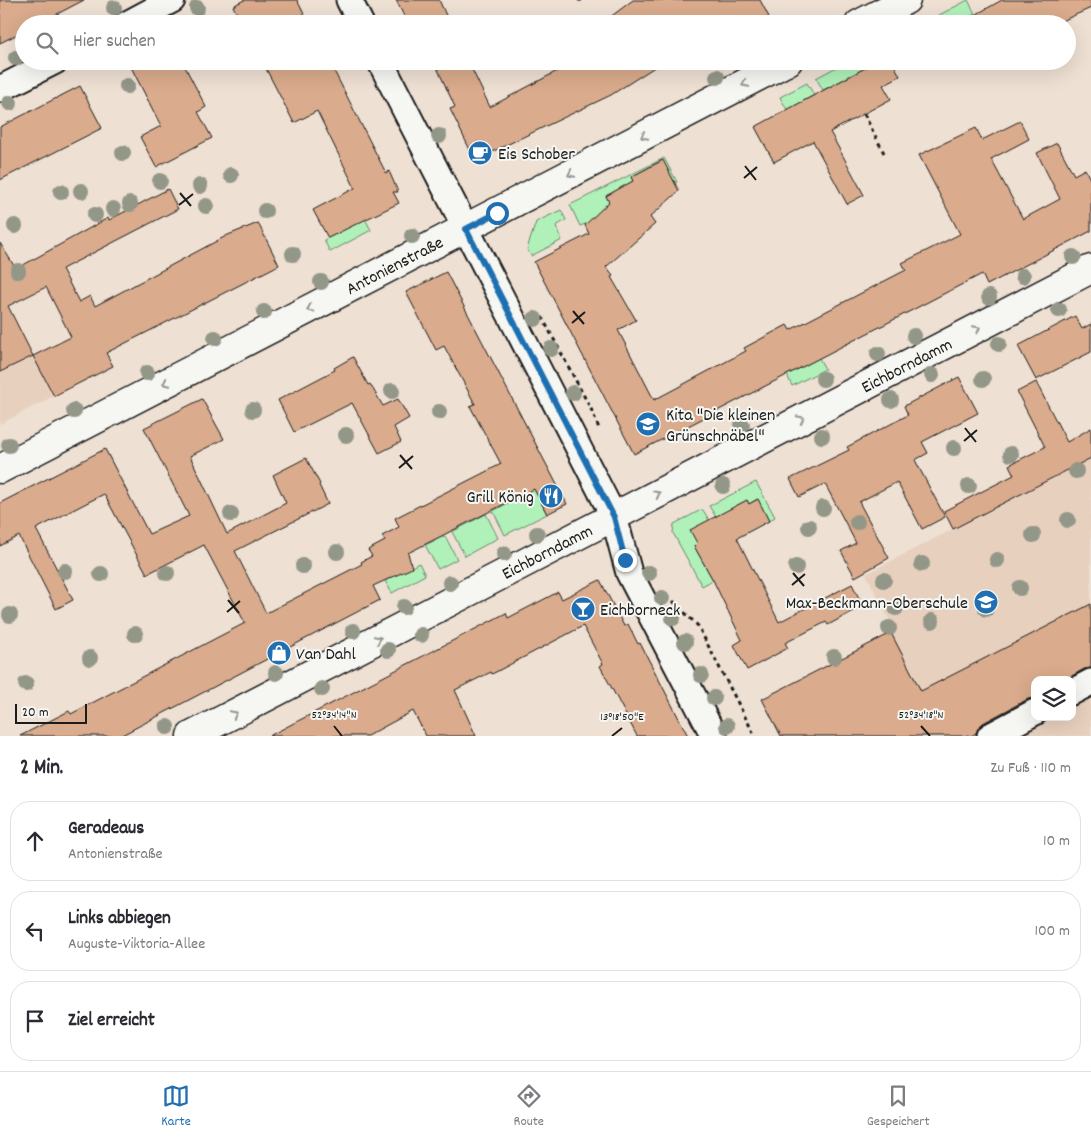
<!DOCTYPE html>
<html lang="de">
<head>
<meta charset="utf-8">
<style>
	:root { --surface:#fff; --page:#f2f2f3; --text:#2b2b33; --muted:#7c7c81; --line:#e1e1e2; --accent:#1f6fb2 }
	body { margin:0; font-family:Dekko,sans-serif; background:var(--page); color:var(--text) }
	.controls { position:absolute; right:15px; bottom:15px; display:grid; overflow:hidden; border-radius:10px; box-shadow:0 5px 20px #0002 }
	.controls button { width:45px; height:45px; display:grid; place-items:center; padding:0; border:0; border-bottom:1px solid var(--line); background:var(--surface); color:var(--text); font:25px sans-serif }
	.scale { position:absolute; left:15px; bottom:12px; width:72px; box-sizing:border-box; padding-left:5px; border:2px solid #1c1c1c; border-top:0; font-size:14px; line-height:18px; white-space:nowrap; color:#1c1c1c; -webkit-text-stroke:4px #f6f6f2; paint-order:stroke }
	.stop { position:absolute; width:15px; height:15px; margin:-11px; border:4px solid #1f6fb2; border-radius:50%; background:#fff }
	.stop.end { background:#1f6fb2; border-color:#fff; box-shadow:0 1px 5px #0008 }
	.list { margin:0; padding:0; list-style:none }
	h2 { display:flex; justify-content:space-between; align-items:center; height:65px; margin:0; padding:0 20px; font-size:21px }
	h2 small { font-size:16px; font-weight:400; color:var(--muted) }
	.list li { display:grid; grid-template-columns:32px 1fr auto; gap:15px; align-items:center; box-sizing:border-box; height:80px; margin:0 10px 10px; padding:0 10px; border:1px solid var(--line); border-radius:20px }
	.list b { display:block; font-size:19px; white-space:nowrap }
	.list p { margin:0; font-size:16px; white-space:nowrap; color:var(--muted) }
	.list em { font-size:16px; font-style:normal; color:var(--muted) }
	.icon { flex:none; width:28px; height:28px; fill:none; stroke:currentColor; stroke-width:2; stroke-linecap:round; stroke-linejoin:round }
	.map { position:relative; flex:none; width:1091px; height:736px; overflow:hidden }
	.search { position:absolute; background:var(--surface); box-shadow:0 5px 20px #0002; left:15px; right:15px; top:15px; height:55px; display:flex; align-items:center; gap:12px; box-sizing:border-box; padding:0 18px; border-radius:28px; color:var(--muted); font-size:19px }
	.sheet { height:335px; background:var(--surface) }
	nav { display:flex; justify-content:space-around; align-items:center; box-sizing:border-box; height:70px; border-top:1px solid var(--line); background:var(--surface); font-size:14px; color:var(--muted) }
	nav a { display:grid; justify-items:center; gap:2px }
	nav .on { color:var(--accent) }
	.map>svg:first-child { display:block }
	.built { fill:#e8d0be; fill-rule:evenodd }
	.green { fill:#b0f1b9; stroke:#66866a }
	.building { fill:#daab8c; stroke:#1c1c1c; fill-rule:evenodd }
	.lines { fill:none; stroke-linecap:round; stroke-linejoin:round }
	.minor-casing { stroke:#1c1c1c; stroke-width:29 }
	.major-casing { stroke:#1c1c1c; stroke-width:31 }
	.path { stroke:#1c1c1c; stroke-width:3; stroke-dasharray:4 4; stroke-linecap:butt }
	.minor { stroke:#f6f6f2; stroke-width:25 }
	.major { stroke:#f6f6f2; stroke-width:28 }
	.tree { fill:#939788 }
	.oneway { stroke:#949492 }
	.route { stroke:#1f6fb2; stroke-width:6 }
	.ticks { fill:none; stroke:#1c1c1c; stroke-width:2 }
	.labels { text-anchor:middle; stroke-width:4; stroke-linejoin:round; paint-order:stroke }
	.poi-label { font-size:18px; fill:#1c1c1c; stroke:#f6f6f2; text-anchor:start }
	.street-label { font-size:18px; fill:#1c1c1c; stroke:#f6f6f2 }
	.ticks-label { font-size:12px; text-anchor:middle; fill:#1c1c1c; stroke:#f6f6f2; stroke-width:4; stroke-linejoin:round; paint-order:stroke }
</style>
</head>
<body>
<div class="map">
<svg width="1091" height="736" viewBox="0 0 1091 736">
	<rect width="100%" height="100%" fill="#eee0d3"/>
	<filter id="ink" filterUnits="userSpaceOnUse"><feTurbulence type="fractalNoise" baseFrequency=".02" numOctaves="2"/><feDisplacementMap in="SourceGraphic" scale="10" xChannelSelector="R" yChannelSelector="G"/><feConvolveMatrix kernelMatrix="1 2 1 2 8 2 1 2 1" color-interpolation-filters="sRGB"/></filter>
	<g filter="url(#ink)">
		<g class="built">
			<path d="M0 291 54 396 0 424Z"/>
			<path d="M1091 458V736H781L762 699 895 631 866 574ZM1035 680H1072V717H1035Z"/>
		</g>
		<g class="green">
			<path d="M968 0 975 14 956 24H922Z"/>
			<path d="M848 61H866L869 66 823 90 816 78Z"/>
			<path d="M807 83 814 95 787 110 780 97Z"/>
			<path d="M664 158 677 182 675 183 662 160 631 177 633 181 606 196 609 202 588 223 580 226 570 205Z"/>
			<path d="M561 210 566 220 556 226 562 240 531 256 527 249 536 222Z"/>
			<path d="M365 219 371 230 330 252 324 240Z"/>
			<path d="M819 358 825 369 792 386 787 375Z"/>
			<path d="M756 482 775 517 769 521 757 499 749 504 747 500 716 517 709 506Z"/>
			<path d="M534 489 547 514 505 535 493 511Z"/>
			<path d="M701 510H703L709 520 697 543 694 546 713 580 702 586 673 533 674 524Z"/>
			<path d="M486 514 498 538 465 556 452 532Z"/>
			<path d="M445 536 457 559 438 569 425 545Z"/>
			<path d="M419 563 425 575 392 593 385 581Z"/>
		</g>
		<g class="building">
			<path d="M0 0H84L38 24H24V31L0 43Z"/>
			<path d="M244 0H297L309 24H242L233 6Z"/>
			<path d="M396 0H439L450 24H408Z"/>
			<path d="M633 0H760L769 17 755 24H601Z"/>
			<path d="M1002 0H1091V8L1055 24H959Z"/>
			<path d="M128 61H182L206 107 198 112 212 138 156 167 140 137 161 126Z"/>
			<path d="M262 61H329L386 173 389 171 398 192H393L399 203 328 238 313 210 355 188 317 111 294 123Z"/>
			<path d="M434 61H468L490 107 576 61H664L611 95 475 160 450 109 455 107Z"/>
			<path d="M878 61H892L900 76 883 85 891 99 830 132 864 195 847 204 813 141 774 162 755 127Z"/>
			<path d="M80 86 102 128 0 180V127Z"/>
			<path d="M1020 121 1029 139 991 159 1023 219 1060 199 1037 153 1057 143 1074 175 1085 169 1091 181V231L987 285 982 274 634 454 534 262 589 234 585 225 609 202 606 196 633 181 631 177 663 160 679 191 650 217 655 224 606 267 613 276 611 277 636 320 618 330 654 400 746 351 744 348 787 325 790 330 906 270 902 263 960 234 919 155 976 128 982 140Z"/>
			<path d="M168 189 178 209 62 269 79 302 90 296 95 306 228 235 258 223 279 265 106 353 113 366 54 396 33 356 0 372V243L16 269 108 218 109 220ZM46 287 71 337 33 356 8 306Z"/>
			<path d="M446 272 567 504 547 514 534 489 408 553 412 568 373 586 380 600 120 736H20L69 711 71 714 245 623 204 545 147 574 104 494 36 529 73 600 56 609 19 536 0 546V503L105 449 149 534 189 516 144 428 202 399 224 439 190 456 227 534 286 503 273 475 306 458 320 484 319 485 328 504 235 551 266 613 362 564 361 562 372 556 368 550 385 541 382 536 399 527 395 518 501 464 470 406 475 404 444 346 436 350 406 292Z"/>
			<path d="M1075 316 1082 329 1091 324V352L1036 380 1018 346Z"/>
			<path d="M353 357 368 385 370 384 383 406 398 399 409 418 394 427 401 442 379 453 352 403 294 432 278 400 335 370 334 368Z"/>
			<path d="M959 377 978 413 922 442 928 453 915 460 945 517 922 529 897 482 859 502 889 558 855 577 841 551 856 543 825 484 799 497 790 479 849 450 847 447 908 415 904 406Z"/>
			<path d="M1036 382 1067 442 1091 428V458L953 529 944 511 1014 475 1009 465 1045 447 1017 392Z"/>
			<path d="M758 499 769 521 737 538 779 622 852 584 863 606 828 625 826 622 785 643 788 648 747 670 734 645 742 640 713 580 694 546 697 543 690 530 747 500 749 504Z"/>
			<path d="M600 580 624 626 628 624 638 644 640 643 688 736H637L600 666 603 664 583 626 492 674 491 672 455 690 476 736H426L413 711 367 736H269L506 613 508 618 558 592 562 599Z"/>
			<path d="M1091 604V668L1084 669 1065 680H1035V698L1028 699 983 723 978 728 976 733 971 736H781L762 699 891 633 921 691Z"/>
		</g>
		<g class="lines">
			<defs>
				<g id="minor">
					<path d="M349 0 361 24"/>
					<path d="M127 24 172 0"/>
					<path d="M380 61 614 517 629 573 714 736"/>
					<path d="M0 89 55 61"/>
					<path d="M1072 692 1091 682"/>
					<path d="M990 736 1035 712"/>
				</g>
				<g id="major">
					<path d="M859 24 906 0"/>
					<path id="s1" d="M0 469 788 61"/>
					<path id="s2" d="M191 736 1091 269"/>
				</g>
			</defs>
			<use href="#minor" class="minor-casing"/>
			<use href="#major" class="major-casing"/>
			<g class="path">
				<path d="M578 0H582"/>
				<path d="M754 20 756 24"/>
				<path d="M864 114 884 153"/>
				<path d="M542 317 592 411 600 431"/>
				<path d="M673 601 698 626 755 736"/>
			</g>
			<use href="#minor" class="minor"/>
			<use href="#major" class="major"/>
		</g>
		<g class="tree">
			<circle cx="114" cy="8" r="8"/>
			<circle cx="197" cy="8" r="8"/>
			<circle cx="16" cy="58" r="8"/>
			<circle cx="717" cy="77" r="8"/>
			<circle cx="127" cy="86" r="8"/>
			<circle cx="10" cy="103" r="8"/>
			<circle cx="439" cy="136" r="8"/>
			<circle cx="123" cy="153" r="8"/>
			<circle cx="231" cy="175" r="8"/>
			<circle cx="160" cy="181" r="8"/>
			<circle cx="200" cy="186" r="8"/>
			<circle cx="81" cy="191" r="8"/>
			<circle cx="61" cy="192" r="8"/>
			<circle cx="130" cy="204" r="8"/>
			<circle cx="206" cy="206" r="8"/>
			<circle cx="113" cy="209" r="8"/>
			<circle cx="265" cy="211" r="8"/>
			<circle cx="95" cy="215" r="8"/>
			<circle cx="15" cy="226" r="8"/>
			<circle cx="412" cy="236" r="8"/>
			<circle cx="293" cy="254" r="8"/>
			<circle cx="1073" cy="257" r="8"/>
			<circle cx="18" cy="271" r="8"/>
			<circle cx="1023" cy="276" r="8"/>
			<circle cx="321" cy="282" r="8"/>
			<circle cx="989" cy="297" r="8"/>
			<circle cx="1059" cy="310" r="8"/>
			<circle cx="264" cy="312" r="8"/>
			<circle cx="535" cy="319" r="8"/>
			<circle cx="914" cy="336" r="8"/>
			<circle cx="215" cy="338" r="8"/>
			<circle cx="999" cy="344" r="8"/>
			<circle cx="551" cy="349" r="8"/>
			<circle cx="878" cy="354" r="8"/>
			<circle cx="147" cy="373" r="8"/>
			<circle cx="932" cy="375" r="8"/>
			<circle cx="823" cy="379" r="8"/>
			<circle cx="983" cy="379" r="8"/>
			<circle cx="392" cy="391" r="8"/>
			<circle cx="573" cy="393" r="8"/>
			<circle cx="891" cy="400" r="8"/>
			<circle cx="253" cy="410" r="8"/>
			<circle cx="74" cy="411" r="8"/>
			<circle cx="439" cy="412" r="8"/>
			<circle cx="742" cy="425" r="8"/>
			<circle cx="346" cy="435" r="8"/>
			<circle cx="822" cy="436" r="8"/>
			<circle cx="9" cy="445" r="8"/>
			<circle cx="954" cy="448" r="8"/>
			<circle cx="1011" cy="454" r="8"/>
			<circle cx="1076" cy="471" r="8"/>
			<circle cx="723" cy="486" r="8"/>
			<circle cx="969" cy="486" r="8"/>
			<circle cx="823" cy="508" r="8"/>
			<circle cx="231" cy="514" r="8"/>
			<circle cx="1068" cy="520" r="8"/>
			<circle cx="857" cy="522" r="8"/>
			<circle cx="809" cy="527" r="8"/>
			<circle cx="537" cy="534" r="8"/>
			<circle cx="1033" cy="535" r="8"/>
			<circle cx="337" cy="552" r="8"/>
			<circle cx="504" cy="554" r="8"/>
			<circle cx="997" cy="560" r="8"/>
			<circle cx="922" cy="564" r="8"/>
			<circle cx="303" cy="566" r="8"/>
			<circle cx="796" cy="567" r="8"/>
			<circle cx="65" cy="571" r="8"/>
			<circle cx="167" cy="573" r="8"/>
			<circle cx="649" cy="573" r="8"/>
			<circle cx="101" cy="574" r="8"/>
			<circle cx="884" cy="580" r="8"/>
			<circle cx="450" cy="583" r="8"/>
			<circle cx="1020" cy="588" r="8"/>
			<circle cx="662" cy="598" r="8"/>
			<circle cx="404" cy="607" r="8"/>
			<circle cx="896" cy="608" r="8"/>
			<circle cx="986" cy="609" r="8"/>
			<circle cx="10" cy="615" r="8"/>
			<circle cx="673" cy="618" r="8"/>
			<circle cx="932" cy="621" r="8"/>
			<circle cx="889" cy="628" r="8"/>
			<circle cx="353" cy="631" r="8"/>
			<circle cx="135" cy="634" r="8"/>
			<circle cx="421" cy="635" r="8"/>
			<circle cx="685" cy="642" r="8"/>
			<circle cx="388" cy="650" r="8"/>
			<circle cx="834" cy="657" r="8"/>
			<circle cx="90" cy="658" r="8"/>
			<circle cx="276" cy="673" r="8"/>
			<circle cx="701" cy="675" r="8"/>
			<circle cx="26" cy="684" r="8"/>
			<circle cx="322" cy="689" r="8"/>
			<circle cx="714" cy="698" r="8"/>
			<circle cx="727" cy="726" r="8"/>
			<circle cx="167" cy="727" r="8"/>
		</g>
		<defs><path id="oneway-chevron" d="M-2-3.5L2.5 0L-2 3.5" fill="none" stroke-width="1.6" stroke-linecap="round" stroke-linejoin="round" transform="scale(1.25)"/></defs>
		<g class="oneway">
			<use href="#oneway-chevron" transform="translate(745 84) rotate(152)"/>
			<use href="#oneway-chevron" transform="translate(644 136) rotate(152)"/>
			<use href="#oneway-chevron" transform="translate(571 174) rotate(153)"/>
			<use href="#oneway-chevron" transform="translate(310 309) rotate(153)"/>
			<use href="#oneway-chevron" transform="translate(977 329) rotate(-27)"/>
			<use href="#oneway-chevron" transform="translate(166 383) rotate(153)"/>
			<use href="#oneway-chevron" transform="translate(801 419) rotate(-27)"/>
			<use href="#oneway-chevron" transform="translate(657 494) rotate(-27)"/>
			<use href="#oneway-chevron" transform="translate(378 639) rotate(-27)"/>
			<use href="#oneway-chevron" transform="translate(234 714) rotate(-27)"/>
		</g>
	</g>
	<g class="lines" filter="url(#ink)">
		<path class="route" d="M497 213 466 229 614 517 625 560"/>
	</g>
	<path class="ticks" d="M745 166 756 180M744 178 757 167M180 193 191 206M179 205 193 194M573 311 584 324M572 323 585 312M965 428 976 442M964 441 977 430M400 455 412 469M399 468 413 456M793 573 804 586M792 585 805 574M228 600 239 613M227 612 240 601M334 726 342 736M921 726 930 736M612 736 622 728"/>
	<defs>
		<symbol id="cafe-disc" viewBox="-11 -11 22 22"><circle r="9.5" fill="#1f6fb2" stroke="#f6f6f2"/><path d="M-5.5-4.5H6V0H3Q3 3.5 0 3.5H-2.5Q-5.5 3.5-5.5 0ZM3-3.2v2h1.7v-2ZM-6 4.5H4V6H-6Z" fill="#fff"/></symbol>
		<symbol id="school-disc" viewBox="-11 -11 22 22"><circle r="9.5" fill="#1f6fb2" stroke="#f6f6f2"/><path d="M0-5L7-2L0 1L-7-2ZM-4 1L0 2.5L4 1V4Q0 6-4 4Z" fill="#fff"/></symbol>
		<symbol id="restaurant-disc" viewBox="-11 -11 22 22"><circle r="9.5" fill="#1f6fb2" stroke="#f6f6f2"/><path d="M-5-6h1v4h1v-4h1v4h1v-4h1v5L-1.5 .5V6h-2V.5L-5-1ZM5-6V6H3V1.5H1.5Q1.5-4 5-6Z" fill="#fff"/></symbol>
		<symbol id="bar-disc" viewBox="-11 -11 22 22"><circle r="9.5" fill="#1f6fb2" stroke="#f6f6f2"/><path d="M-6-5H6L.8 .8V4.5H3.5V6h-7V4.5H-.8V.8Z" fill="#fff"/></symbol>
		<symbol id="shop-disc" viewBox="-11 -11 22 22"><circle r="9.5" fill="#1f6fb2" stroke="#f6f6f2"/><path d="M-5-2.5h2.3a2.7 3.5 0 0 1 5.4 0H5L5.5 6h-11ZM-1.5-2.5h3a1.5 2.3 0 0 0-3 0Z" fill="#fff"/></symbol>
	</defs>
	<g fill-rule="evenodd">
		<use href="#cafe-disc" x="466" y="139" width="28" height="28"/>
		<use href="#school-disc" x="634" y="410" width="28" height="28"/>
		<use href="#restaurant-disc" x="537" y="482" width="28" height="28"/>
		<use href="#school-disc" x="972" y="588" width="28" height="28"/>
		<use href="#bar-disc" x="569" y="595" width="28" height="28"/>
		<use href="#shop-disc" x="265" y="639" width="28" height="28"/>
	</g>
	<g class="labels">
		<g class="poi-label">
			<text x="498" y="159">Eis Schober</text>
			<text x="666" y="420">Kita "Die kleinen<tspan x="666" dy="21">Grünschnäbel"</tspan></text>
			<text x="534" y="502" text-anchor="end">Grill König</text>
			<text x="968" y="608" text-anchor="end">Max-Beckmann-Oberschule</text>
			<text x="600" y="615">Eichborneck</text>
			<text x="296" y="659">Van Dahl</text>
		</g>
		<g class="street-label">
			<text dy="6" stroke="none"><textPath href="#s1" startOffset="444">Antonienstraße</textPath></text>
			<text dy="6" stroke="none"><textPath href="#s2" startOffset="806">Eichborndamm</textPath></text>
			<text dy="6" stroke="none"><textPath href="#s2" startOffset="401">Eichborndamm</textPath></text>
		</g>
	</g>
	<g class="ticks-label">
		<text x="334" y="718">52°34'14"N</text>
		<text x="921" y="718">52°34'18"N</text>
		<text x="622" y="720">13°18'50"E</text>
	</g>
</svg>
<div class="controls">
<button><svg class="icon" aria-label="layers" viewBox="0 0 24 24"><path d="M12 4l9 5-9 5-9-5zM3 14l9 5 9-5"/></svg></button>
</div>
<div class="scale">20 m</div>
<div class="stop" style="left:497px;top:213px"></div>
<div class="stop end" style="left:625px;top:560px"></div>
<div class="search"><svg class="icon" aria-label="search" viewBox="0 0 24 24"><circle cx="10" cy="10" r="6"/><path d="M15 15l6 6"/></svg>Hier suchen</div>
</div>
<section class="sheet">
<h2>2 Min.<small>Zu Fuß · 110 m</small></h2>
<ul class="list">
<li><svg class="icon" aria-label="ahead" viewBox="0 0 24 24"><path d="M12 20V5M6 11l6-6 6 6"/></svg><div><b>Geradeaus</b><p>Antonienstraße</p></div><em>10 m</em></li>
<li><svg class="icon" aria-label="left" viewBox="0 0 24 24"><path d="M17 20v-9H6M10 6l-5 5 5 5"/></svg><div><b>Links abbiegen</b><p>Auguste-Viktoria-Allee</p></div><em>100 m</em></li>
<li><svg class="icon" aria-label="arrive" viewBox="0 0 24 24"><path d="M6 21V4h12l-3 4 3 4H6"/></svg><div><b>Ziel erreicht</b></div></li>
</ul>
</section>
<nav>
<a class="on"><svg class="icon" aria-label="map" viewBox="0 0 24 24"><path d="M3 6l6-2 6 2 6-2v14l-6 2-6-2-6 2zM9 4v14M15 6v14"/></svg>Karte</a>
<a><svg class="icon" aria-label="directions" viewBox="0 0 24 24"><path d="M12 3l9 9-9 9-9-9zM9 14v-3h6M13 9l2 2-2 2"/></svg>Route</a>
<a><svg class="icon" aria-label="saved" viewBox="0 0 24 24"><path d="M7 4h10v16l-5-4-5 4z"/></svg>Gespeichert</a>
</nav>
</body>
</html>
